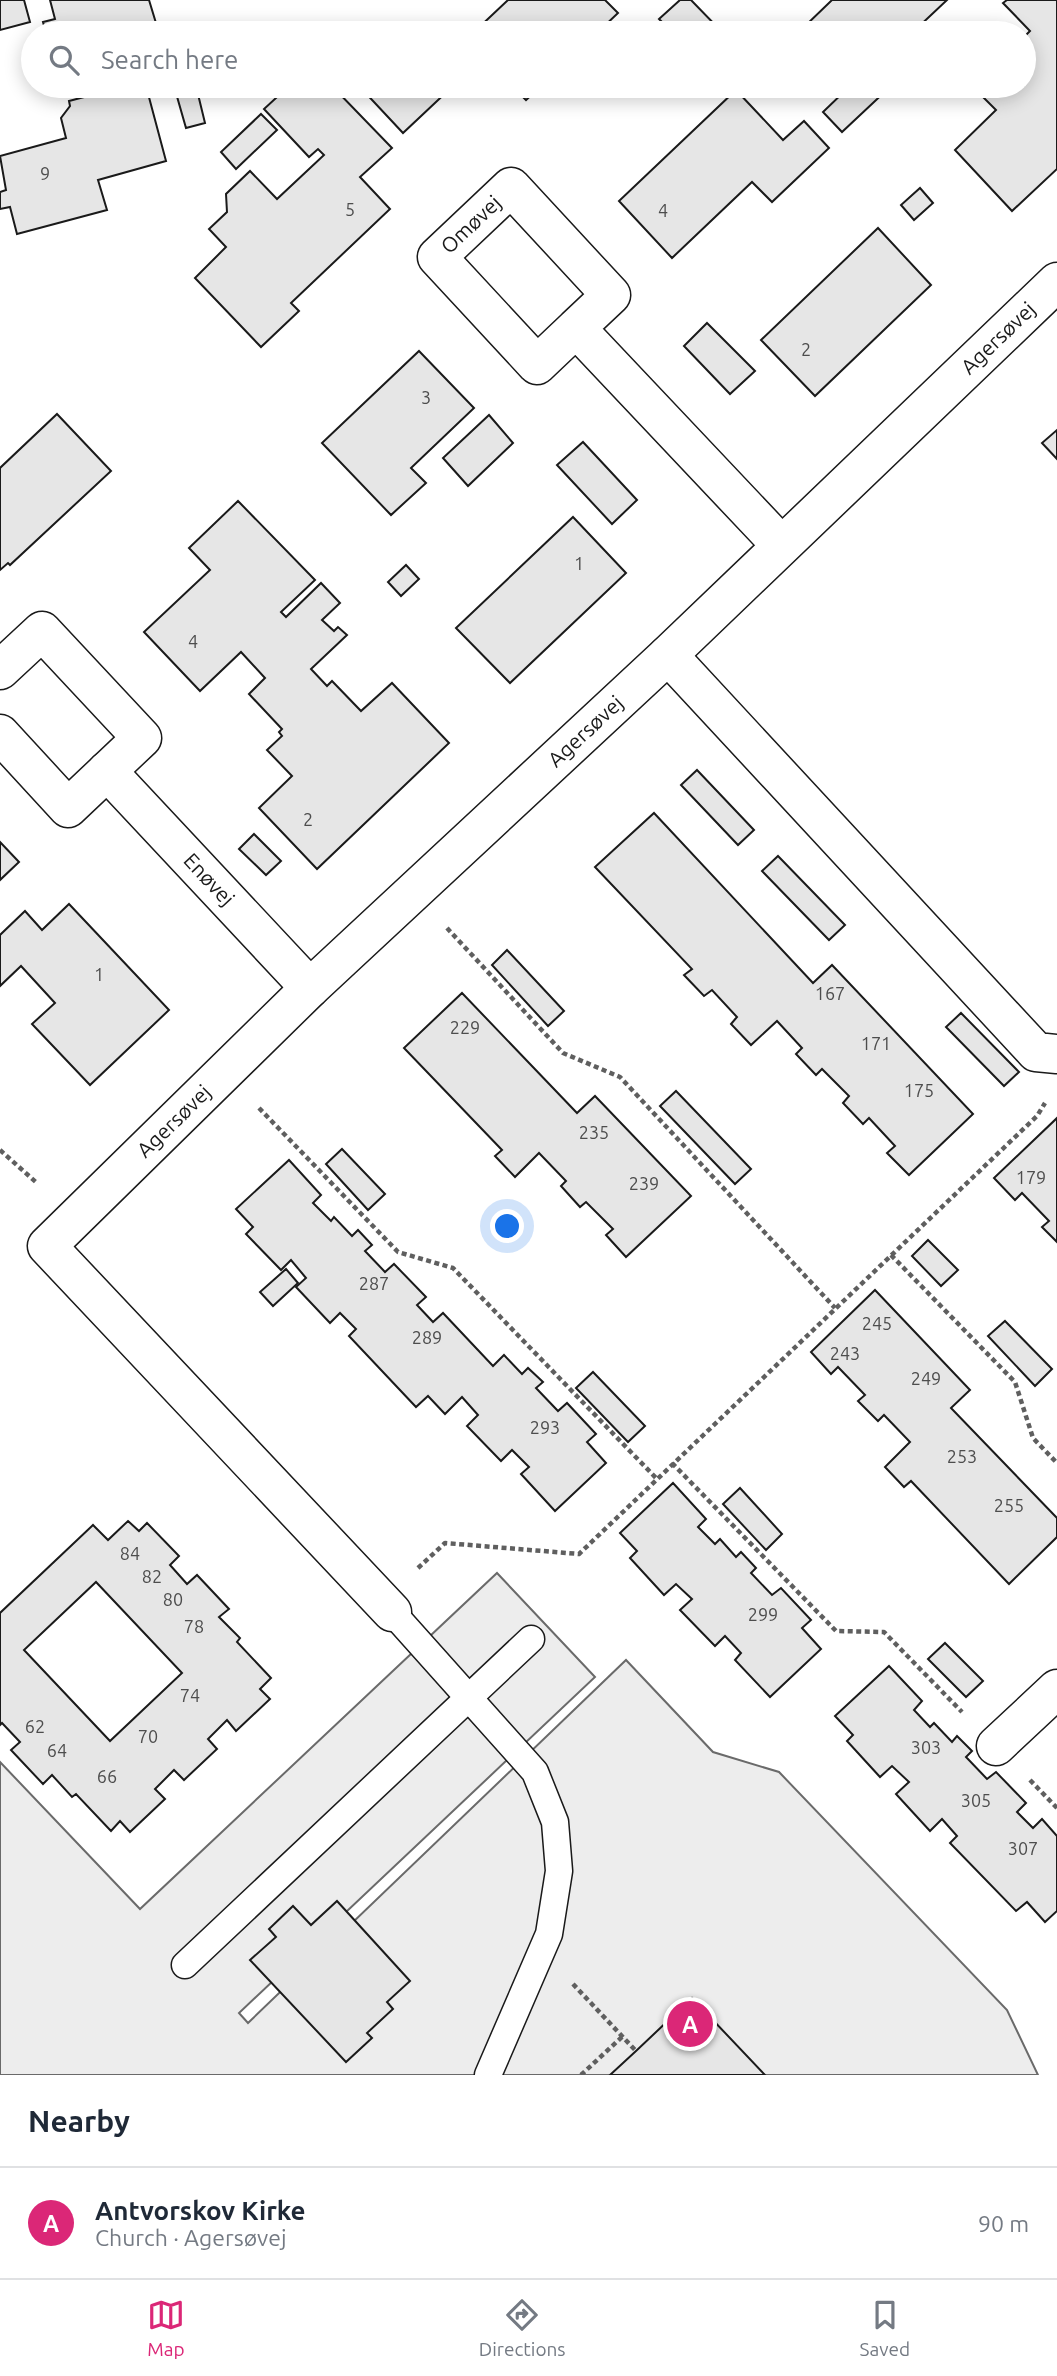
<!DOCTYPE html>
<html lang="en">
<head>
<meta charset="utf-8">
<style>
	:root { --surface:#fff; --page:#f2f2f3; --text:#1f2937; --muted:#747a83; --line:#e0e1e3; --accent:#db2777 }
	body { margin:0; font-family:Ubuntu,sans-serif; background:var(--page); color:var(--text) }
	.you { position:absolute; left:508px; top:1227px; width:24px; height:24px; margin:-18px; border:5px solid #fff; border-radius:50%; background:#1a73e8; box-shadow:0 0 0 10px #1a73e833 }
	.badge { display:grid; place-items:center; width:46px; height:46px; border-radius:50%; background:var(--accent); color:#fff; font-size:23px; font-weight:700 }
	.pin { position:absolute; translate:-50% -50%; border:4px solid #fff; box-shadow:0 2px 7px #0006 }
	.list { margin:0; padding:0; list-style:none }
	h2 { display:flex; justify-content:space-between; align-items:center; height:91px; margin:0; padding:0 28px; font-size:30px }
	h2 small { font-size:23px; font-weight:400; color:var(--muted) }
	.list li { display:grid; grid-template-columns:46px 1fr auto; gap:21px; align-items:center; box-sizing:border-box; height:112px; padding:0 28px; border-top:2px solid var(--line) }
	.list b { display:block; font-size:26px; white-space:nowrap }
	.list p { margin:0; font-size:23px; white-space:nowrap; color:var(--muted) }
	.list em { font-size:23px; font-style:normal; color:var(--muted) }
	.icon { flex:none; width:38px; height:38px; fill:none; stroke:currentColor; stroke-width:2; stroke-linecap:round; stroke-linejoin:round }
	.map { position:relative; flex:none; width:1057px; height:2075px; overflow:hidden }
	.search { position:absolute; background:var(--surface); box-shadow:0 4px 18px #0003; left:21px; right:21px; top:21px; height:77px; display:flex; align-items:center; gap:18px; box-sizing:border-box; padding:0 24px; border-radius:38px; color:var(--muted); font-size:26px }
	.sheet { height:203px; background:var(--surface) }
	nav { display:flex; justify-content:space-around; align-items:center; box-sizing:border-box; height:98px; border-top:2px solid var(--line); background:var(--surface); font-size:19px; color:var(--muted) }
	nav a { display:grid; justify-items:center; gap:4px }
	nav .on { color:var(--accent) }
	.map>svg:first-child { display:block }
	.built { fill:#ededed; stroke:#6a6a6a; stroke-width:2 }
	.building { fill:#e6e6e6; stroke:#1a1a1a; stroke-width:2; fill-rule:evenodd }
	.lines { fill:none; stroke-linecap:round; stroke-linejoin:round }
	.lane-casing { stroke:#1a1a1a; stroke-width:29 }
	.street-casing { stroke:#1a1a1a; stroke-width:41 }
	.path { stroke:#5f5f5f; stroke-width:4.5; stroke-dasharray:5 3.5; stroke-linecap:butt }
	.lane { stroke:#fff; stroke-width:26 }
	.street { stroke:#fff; stroke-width:38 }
	.labels { text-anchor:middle; stroke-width:5; stroke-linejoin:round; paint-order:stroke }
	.number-label { font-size:18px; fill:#4d4d4d }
	.street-label { font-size:21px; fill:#1a1a1a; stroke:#fff }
</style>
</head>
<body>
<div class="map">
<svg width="1057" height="2075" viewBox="0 0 1057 2075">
	<rect width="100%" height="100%" fill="#fff"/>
	<path class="built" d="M497 1573 595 1677 239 2013 248 2023 626 1660 713 1752 779 1772 1007 2010 1038 2075H0V1762L140 1909Z"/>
	<g class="building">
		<path d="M0 0H24L30 22 0 30Z"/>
		<path d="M50 0H149L159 33H46L43 22 55 19Z"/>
		<path d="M508 0H605L618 13 597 33H473Z"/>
		<path d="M680 0H691L723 33H673L659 19Z"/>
		<path d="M832 0H947L912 33H808L803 28Z"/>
		<path d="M1007 0H1057V169L1012 211 955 150 996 110 972 86H1024V37L1030 31 1003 3Z"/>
		<path d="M126 86H146L166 161 98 180 107 210 17 234 10 207 0 209V192L6 190 0 156 66 138 61 118 70 106 69 101Z"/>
		<path d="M174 86H196L205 123 186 128Z"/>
		<path d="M289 86H332L392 148 360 177 390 209 291 303 299 311 261 347 195 278 226 247 209 229 227 212 226 194 250 171 277 199 324 155 318 149 309 157 264 109Z"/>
		<path d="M359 86H453L403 133Z"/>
		<path d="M512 86H541L526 100Z"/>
		<path d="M850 86 890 87 842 132 823 112Z"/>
		<path d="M736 90 783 140 804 121 829 148 772 202 752 182 672 258 619 201Z"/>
		<path d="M261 114 277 130 236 169 221 152Z"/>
		<path d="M920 188 933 203 914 220 901 205Z"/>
		<path d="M878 228 931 285 815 396 761 340Z"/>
		<path d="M707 323 755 371 730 394 684 346Z"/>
		<path d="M419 351 474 408 411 468 426 483 391 515 322 443Z"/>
		<path d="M57 414 111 471 10 565 8 563 0 570V468Z"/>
		<path d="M489 415 513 443 468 486 443 458Z"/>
		<path d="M1057 430V459L1042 443Z"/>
		<path d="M583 442 637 500 612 524 557 465Z"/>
		<path d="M238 501 315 580 281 612 286 617 321 583 340 603 322 620 334 631 338 627 347 635 311 669 327 686 332 681 361 711 392 683 449 743 317 869 259 808 292 776 267 750 282 736 279 732 282 729 249 694 265 678 241 652 200 691 144 632 210 570 189 548Z"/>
		<path d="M573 517 626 573 510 683 456 628Z"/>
		<path d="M406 565 419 579 401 596 388 582Z"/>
		<path d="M697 770 754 830 738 845 681 785Z"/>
		<path d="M654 813 813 983 832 965 973 1114 909 1175 887 1153 895 1146 869 1118 863 1124 843 1103 849 1096 822 1069 816 1075 796 1054 802 1048 777 1021 751 1045 731 1024 737 1017 712 990 704 996 684 975 692 969 595 867Z"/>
		<path d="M254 834 281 861 266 875 239 849Z"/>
		<path d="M0 842 19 862 0 880Z"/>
		<path d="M778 856 845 925 829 940 762 871Z"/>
		<path d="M69 904 169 1010 90 1085 32 1024 55 1003 21 966 0 986V935L25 911 42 930Z"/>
		<path d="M507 950 564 1011 548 1026 492 965Z"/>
		<path d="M462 993 577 1113 595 1096 691 1196 626 1257 606 1235 613 1229 586 1202 580 1207 561 1186 566 1181 539 1153 515 1177 495 1156 502 1150 404 1048Z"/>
		<path d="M961 1013 1019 1072 1004 1086 946 1027Z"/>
		<path d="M676 1091 751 1169 735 1184 660 1106Z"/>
		<path d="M1057 1118V1242L1042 1227 1049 1221 1022 1193 1015 1200 994 1178Z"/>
		<path d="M342 1149 385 1194 368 1210 326 1164Z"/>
		<path d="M289 1160 321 1195 313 1203 331 1221 334 1217 352 1236 358 1230 372 1245 365 1251 385 1272 394 1264 426 1297 417 1305 433 1322 443 1313 493 1366 504 1355 522 1374 528 1368 543 1382 536 1388 558 1411 567 1403 596 1434 587 1442 606 1463 555 1511 521 1474 529 1467 512 1450 501 1461 467 1426 478 1415 462 1397 445 1414 428 1396 416 1407 349 1336 356 1329 340 1313 330 1323 296 1287 306 1278 291 1260 281 1270 246 1234 253 1227 236 1209Z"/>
		<path d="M928 1240 958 1270 941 1286 912 1256Z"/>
		<path d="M286 1269 298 1283 273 1306 260 1292Z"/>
		<path d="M875 1290 970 1390 951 1408 1057 1518V1537L1009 1584 911 1481 904 1487 885 1467 910 1442 884 1415 878 1421 858 1401 865 1395 838 1367 831 1374 811 1352Z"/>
		<path d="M1005 1321 1052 1369 1035 1386 988 1336Z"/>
		<path d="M593 1372 645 1426 628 1442 576 1388Z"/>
		<path d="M673 1483 706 1519 698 1527 715 1544 720 1539 736 1557 741 1552 756 1568 751 1573 772 1595 781 1588 811 1620 802 1628 821 1649 770 1697 735 1660 741 1653 725 1636 715 1646 680 1610 692 1599 676 1584 664 1595 630 1558 637 1551 620 1533Z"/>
		<path d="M740 1488 782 1534 766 1550 723 1504Z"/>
		<path d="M128 1521 139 1531 147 1523 179 1556 170 1565 187 1584 197 1575 229 1609 219 1617 240 1638 237 1642 271 1678 260 1689 270 1699 236 1731 227 1720 208 1739 217 1749 184 1780 174 1770 155 1789 165 1799 130 1832 120 1821 111 1831 76 1794 72 1797 52 1775 43 1784 11 1750 20 1742 2 1723 0 1725V1613L93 1525 108 1540ZM96 1582 182 1673 110 1741 24 1650Z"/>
		<path d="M945 1643 983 1681 966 1697 928 1659Z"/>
		<path d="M889 1666 922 1701 914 1710 930 1727 934 1723 952 1742 957 1736 972 1751 966 1757 987 1779 996 1772 1026 1803 1017 1812 1033 1828 1042 1819 1057 1836V1911L1045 1922 1027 1902 1016 1911 950 1843 957 1836 942 1819 930 1831 896 1794 909 1782 892 1766 880 1777 847 1741 853 1735 835 1716Z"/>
		<path d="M337 1901 410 1981 387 2002 393 2009 367 2033 372 2038 346 2062 250 1960 276 1937 269 1929 293 1906 311 1925Z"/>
		<path d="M692 1998 765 2075H610L636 2051Z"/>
	</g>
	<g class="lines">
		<defs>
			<g id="lane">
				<path d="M392 1612 535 1772 555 1822 559 1871 549 1934 488 2075"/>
				<path d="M185 1965 531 1639"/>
			</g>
			<g id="street">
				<path id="s1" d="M576 328 537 365 437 257 511 187 611 295 576 328 781 545"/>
				<path d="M668 655 1036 1052 1057 1054"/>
				<path d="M0 670 42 631 142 738 68 808 0 734"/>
				<path id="s2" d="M107 771 310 988"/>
				<path id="s3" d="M392 1612 47 1246 310 988 668 655 1057 282"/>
				<path d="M996 1746 1057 1689"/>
			</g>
		</defs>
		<use href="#lane" class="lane-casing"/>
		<use href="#street" class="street-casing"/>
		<g class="path">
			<path d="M447 928 563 1053 620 1077 835 1308"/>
			<path d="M259 1108 398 1252 453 1268 656 1478"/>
			<path d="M0 1150 38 1184"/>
			<path d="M891 1255 1015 1382 1033 1438 1057 1463"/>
			<path d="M672 1463 836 1631 884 1632 962 1712"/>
			<path d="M418 1568 445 1543 579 1554 1037 1116 1045 1103"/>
			<path d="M1030 1780 1057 1808"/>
			<path d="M573 1984 636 2051"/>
			<path d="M581 2075 623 2036"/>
		</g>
		<use href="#lane" class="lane"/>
		<use href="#street" class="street"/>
	</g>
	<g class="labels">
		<g class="number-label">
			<text x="45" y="180">9</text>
			<text x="350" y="216">5</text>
			<text x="663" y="217">4</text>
			<text x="806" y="356">2</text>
			<text x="426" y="404">3</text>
			<text x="579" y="570">1</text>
			<text x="193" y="648">4</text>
			<text x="308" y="826">2</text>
			<text x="99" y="981">1</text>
			<text x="830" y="1000">167</text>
			<text x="465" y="1034">229</text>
			<text x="876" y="1050">171</text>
			<text x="919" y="1097">175</text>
			<text x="594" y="1139">235</text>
			<text x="1031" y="1184">179</text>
			<text x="644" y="1190">239</text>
			<text x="374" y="1290">287</text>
			<text x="877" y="1330">245</text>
			<text x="427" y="1344">289</text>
			<text x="845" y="1360">243</text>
			<text x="926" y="1385">249</text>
			<text x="545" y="1434">293</text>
			<text x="962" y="1463">253</text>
			<text x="1009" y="1512">255</text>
			<text x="130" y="1560">84</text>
			<text x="152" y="1583">82</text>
			<text x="173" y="1606">80</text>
			<text x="763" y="1621">299</text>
			<text x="194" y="1633">78</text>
			<text x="190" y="1702">74</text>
			<text x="35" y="1733">62</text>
			<text x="148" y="1743">70</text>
			<text x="926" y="1754">303</text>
			<text x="57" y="1757">64</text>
			<text x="107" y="1783">66</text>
			<text x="976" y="1807">305</text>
			<text x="1023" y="1855">307</text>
		</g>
		<g class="street-label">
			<text dy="7" stroke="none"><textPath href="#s1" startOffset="248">Omøvej</textPath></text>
			<text dy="7" stroke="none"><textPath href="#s3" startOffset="1818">Agersøvej</textPath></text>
			<text dy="7" stroke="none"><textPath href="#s3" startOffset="1248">Agersøvej</textPath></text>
			<text dy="7" stroke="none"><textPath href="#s2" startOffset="149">Enøvej</textPath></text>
			<text dy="7" stroke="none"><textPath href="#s3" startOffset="681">Agersøvej</textPath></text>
		</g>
	</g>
</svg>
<div class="you"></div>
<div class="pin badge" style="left:690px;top:2024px">A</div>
<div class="search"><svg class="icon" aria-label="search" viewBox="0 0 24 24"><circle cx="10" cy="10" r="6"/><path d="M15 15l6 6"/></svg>Search here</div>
</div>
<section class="sheet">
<h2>Nearby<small></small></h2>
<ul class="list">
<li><span class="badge">A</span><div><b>Antvorskov Kirke</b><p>Church · Agersøvej</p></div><em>90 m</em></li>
</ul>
</section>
<nav>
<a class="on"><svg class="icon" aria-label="map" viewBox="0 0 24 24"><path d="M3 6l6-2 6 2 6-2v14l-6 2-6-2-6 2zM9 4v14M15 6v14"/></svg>Map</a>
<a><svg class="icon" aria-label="directions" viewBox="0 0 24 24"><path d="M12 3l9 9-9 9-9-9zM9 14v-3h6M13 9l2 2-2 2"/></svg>Directions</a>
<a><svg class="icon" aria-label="saved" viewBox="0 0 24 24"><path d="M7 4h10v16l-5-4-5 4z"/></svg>Saved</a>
</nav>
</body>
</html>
